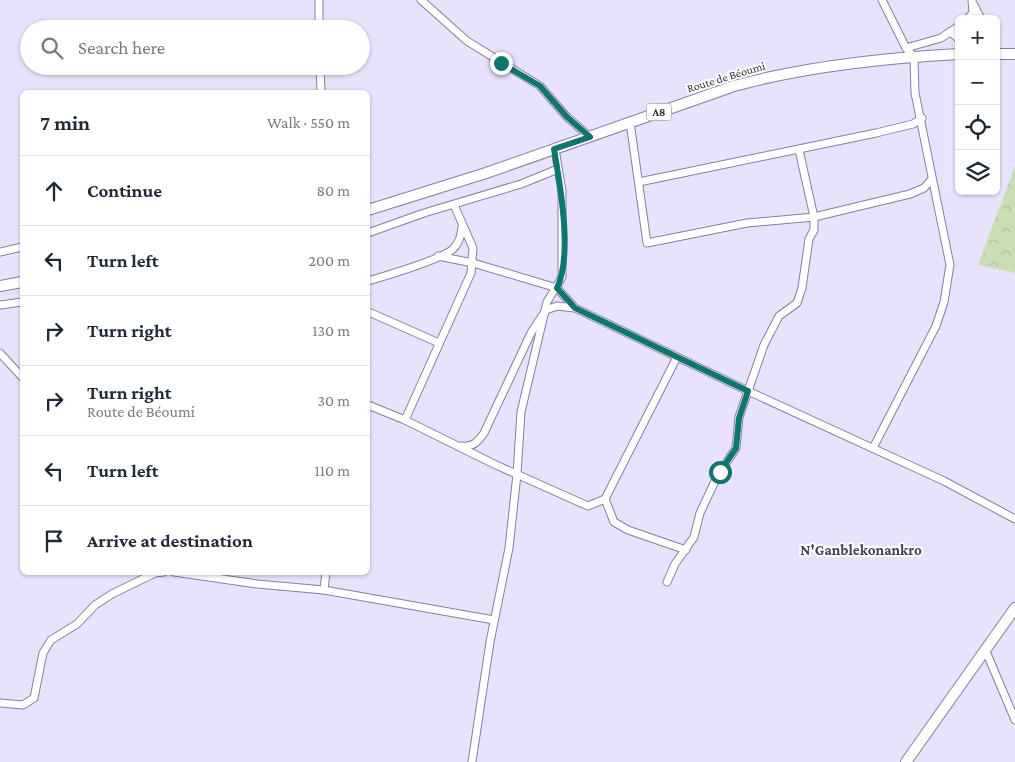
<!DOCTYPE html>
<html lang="en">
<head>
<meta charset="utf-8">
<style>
	:root { --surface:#fff; --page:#f6f6f7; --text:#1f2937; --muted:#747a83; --line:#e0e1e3 }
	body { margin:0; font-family:"Crimson Pro",serif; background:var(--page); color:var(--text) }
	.controls { position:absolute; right:15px; top:15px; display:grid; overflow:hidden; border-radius:8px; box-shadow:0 1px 4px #0004 }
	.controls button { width:45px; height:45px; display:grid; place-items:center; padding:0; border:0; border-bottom:1px solid var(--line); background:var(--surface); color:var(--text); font:25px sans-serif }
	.stop { position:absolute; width:15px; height:15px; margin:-11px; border:4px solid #0f766e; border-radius:50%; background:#fff }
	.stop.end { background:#0f766e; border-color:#fff; box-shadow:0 1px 5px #0008 }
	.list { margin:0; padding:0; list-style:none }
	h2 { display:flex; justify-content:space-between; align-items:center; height:65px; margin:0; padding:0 20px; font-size:21px }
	h2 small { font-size:16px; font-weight:400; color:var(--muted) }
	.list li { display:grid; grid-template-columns:32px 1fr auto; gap:15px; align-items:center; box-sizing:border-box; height:70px; padding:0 20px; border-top:1px solid var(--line) }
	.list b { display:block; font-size:19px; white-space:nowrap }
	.list p { margin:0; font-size:16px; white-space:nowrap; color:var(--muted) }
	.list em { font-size:16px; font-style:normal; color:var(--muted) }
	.icon { flex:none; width:28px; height:28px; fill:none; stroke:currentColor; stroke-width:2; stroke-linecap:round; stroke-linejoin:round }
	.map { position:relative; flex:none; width:1015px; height:762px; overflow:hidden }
	.search { position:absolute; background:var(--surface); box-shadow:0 1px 4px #0004; left:20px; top:20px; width:350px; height:55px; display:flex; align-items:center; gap:12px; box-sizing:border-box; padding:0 18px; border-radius:28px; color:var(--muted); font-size:19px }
	.panel { position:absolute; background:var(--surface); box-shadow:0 1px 4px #0004; left:20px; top:90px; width:350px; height:485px; border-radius:8px }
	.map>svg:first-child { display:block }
	.forest { fill:url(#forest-crowns) }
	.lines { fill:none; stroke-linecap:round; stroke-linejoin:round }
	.minor-casing { stroke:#877f9d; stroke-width:9 }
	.secondary-casing { stroke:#877f9d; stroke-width:12 }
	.primary-casing { stroke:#877f9d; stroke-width:12 }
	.minor { stroke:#fff; stroke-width:7 }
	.secondary { stroke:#fff; stroke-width:10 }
	.primary { stroke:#fff; stroke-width:10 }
	.route { stroke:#0f766e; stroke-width:6 }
	.labels { text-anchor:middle; stroke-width:4; stroke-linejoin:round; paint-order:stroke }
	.shield { fill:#fff; stroke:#6f6d75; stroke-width:1 }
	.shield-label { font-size:11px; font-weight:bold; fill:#312e3a }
	.street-label { font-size:12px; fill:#312e3a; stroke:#fff }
	.quarter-label { font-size:15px; font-weight:bold; fill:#443e58; stroke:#fff }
</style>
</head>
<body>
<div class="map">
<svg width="1015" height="762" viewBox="0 0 1015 762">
	<defs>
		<pattern id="forest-crowns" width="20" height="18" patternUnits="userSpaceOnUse" patternTransform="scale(1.25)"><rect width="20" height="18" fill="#cadeb6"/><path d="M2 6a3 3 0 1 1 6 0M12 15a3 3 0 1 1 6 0" fill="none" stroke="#aebf9d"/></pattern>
	</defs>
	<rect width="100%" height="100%" fill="#e8e2fd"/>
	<path class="forest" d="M1015 166V273L978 265Z"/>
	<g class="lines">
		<defs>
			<g id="minor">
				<path d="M319 0V29"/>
				<path d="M421 0 467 41 540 86 567 117 590 137"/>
				<path d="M974 5 981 19"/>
				<path d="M967 19 973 13 972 0"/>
				<path d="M950 32 959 39"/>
				<path d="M906 48 941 38 959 26"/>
				<path d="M320 66 321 92"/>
				<path d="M630 122 647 243 747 223 814 217 910 194 924 188 931 180"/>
				<path d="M639 182 876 133 913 124 922 118"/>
				<path d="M368 233 424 213 521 184 558 169"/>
				<path d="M0 252 22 247"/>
				<path d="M438 256 473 263 557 288 575 308 748 391 944 481 1015 519"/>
				<path d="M368 281C385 276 444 259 454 248 460 241 461 235 462 227"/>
				<path d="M0 305 22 302"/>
				<path d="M371 313 439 343"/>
				<path d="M0 353 22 377"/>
				<path d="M368 405 405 420 496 465 588 506 605 499 614 522 628 530 686 550"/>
				<path d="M405 420 471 273 473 248 454 205"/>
				<path d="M461 446C473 447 477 443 484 433L531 333 546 310 557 306 575 308"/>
				<path d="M873 448 936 326 944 302 950 265 915 93 914 57 906 48 882 0"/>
				<path d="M605 499 677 357"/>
				<path d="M174 572 257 584 324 590 494 620"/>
				<path d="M667 582 675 564 694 537 700 513 717 477 736 448 739 417 764 345 779 316 797 303 802 288 809 239 814 230V217L799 150"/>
				<path d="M324 590 326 572"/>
				<path d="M985 649 1015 720"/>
				<path d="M0 703 23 705 34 698 43 653 51 640 77 624 95 605 112 594 155 573 164 572"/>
				<path d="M472 762 490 642 509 548 517 474 521 412 547 302 562 277V191L555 149"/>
			</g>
			<path id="secondary" d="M906 762 1015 608"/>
			<g id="primary">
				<path d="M996 54H1015"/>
				<path d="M368 210 486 173 734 86C807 66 883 58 959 54"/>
				<path d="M0 286 22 282"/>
			</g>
		</defs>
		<use href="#minor" class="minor-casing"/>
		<use href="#secondary" class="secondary-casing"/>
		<use href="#primary" class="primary-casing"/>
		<use href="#minor" class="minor"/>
		<use href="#secondary" class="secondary"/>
		<use href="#primary" class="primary"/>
	</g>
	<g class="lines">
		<path class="route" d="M501 63 540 86 567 117 590 137 554 149C560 185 573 255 557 288L575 308 748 391 739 418 736 448 720 472"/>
	</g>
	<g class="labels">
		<rect class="shield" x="646.5" y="103.5" width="25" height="17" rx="4"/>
		<g class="shield-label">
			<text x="659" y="116">A8</text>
		</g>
		<g class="street-label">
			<text transform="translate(726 77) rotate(-17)" y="4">Route de Béoumi</text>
		</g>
		<g class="quarter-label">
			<text x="861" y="555">N'Ganblekonankro</text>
		</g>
	</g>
</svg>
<div class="controls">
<button>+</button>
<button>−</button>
<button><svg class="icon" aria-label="locate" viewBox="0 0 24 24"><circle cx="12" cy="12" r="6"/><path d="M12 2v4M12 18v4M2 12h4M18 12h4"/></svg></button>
<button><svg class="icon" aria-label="layers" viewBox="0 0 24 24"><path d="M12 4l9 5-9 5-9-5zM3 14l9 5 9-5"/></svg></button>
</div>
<div class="stop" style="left:720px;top:472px"></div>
<div class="stop end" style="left:501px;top:63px"></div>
<div class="search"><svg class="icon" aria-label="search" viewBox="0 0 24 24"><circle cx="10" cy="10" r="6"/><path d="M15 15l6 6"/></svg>Search here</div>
<section class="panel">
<h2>7 min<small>Walk · 550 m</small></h2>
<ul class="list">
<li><svg class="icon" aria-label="ahead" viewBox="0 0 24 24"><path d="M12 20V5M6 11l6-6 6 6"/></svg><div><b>Continue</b></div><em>80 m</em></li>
<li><svg class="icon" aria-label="left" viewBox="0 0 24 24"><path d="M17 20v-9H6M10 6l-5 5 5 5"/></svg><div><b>Turn left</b></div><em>200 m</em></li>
<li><svg class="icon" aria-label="right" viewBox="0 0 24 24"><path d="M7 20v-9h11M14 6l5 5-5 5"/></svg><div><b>Turn right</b></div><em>130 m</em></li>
<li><svg class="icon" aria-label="right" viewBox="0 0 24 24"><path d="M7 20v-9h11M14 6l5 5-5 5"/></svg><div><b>Turn right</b><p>Route de Béoumi</p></div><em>30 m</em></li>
<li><svg class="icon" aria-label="left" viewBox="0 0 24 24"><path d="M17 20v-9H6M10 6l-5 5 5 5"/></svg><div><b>Turn left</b></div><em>110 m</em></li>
<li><svg class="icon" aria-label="arrive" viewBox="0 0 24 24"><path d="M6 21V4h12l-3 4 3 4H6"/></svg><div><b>Arrive at destination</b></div></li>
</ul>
</section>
</div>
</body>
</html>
